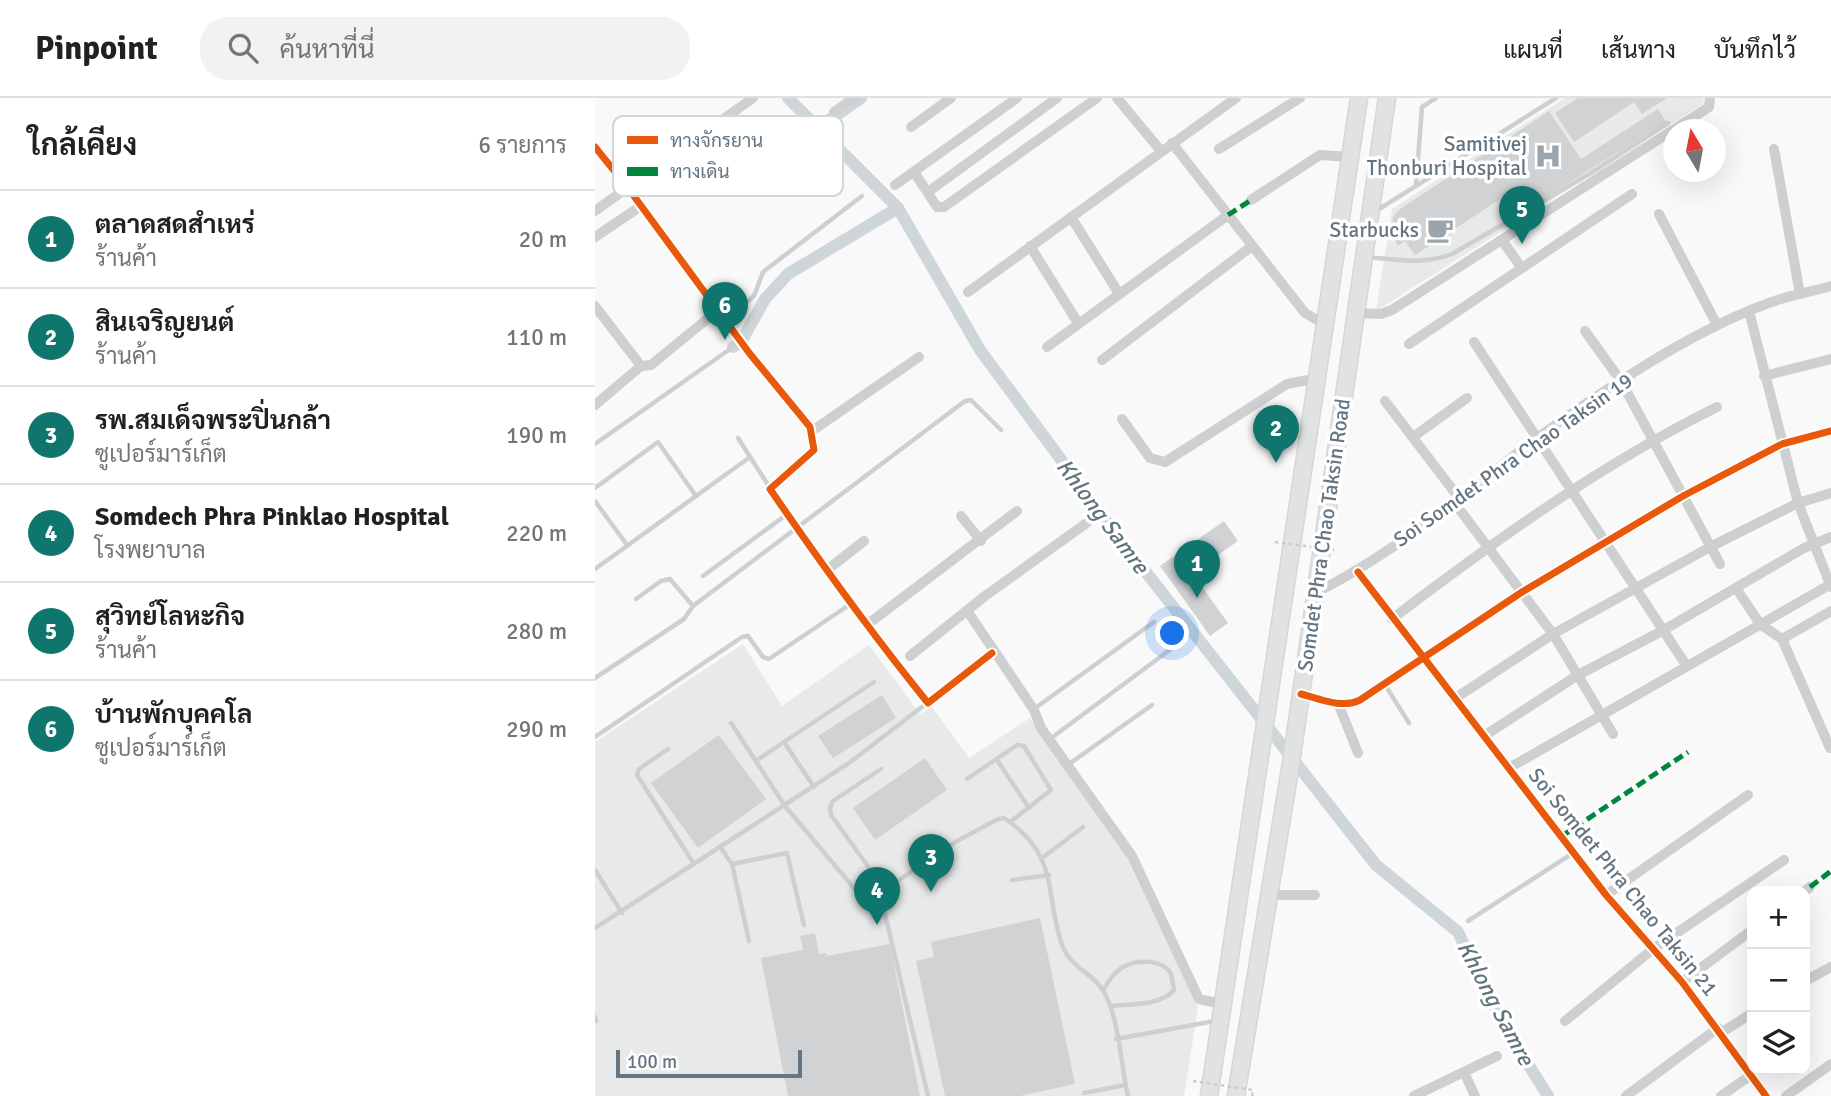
<!DOCTYPE html>
<html lang="th">
<head>
<meta charset="utf-8">
<style>
	:root { --surface:#fff; --page:#f2f2f2; --text:#202124; --muted:#757577; --line:#e0e0e0; --accent:#0f766e }
	body { margin:0; font-family:Signika,Sarabun,sans-serif; background:var(--page); color:var(--text) }
	.controls { position:absolute; right:21px; bottom:21px; display:grid; overflow:hidden; border-radius:14px; box-shadow:0 7px 28px #0002 }
	.controls button { width:63px; height:63px; display:grid; place-items:center; padding:0; border:0; border-bottom:2px solid var(--line); background:var(--surface); color:var(--text); font:35px sans-serif }
	.compass { position:absolute; left:1068px; top:21px; width:63px; height:63px; border-radius:50%; background:var(--surface); box-shadow:0 7px 28px #0002; rotate:350deg }
	.scale { position:absolute; left:21px; bottom:18px; width:186px; box-sizing:border-box; padding-left:7px; border:4px solid #657683; border-top:0; font-size:19px; line-height:24px; white-space:nowrap; color:#657683; -webkit-text-stroke:5px #fff; paint-order:stroke }
	.you { position:absolute; left:578px; top:536px; width:24px; height:24px; margin:-18px; border:5px solid #fff; border-radius:50%; background:#1a73e8; box-shadow:0 0 0 10px #1a73e833 }
	.badge { display:grid; place-items:center; width:46px; height:46px; border-radius:50%; background:var(--accent); color:#fff; font-size:23px; font-weight:700 }
	.pin { position:absolute; translate:-50% -58px; filter:drop-shadow(0 2px 4px #0008) }
	.pin::after { content:''; position:absolute; top:37px; width:24px; height:21px; background:inherit; clip-path:polygon(0 0,100% 0,50% 100%) }
	.list { margin:0; padding:0; list-style:none }
	h2 { display:flex; justify-content:space-between; align-items:center; height:91px; margin:0; padding:0 28px; font-size:30px }
	h2 small { font-size:23px; font-weight:400; color:var(--muted) }
	.list li { display:grid; grid-template-columns:46px 1fr auto; gap:21px; align-items:center; box-sizing:border-box; height:98px; padding:0 28px; border-top:2px solid var(--line) }
	.list b { display:block; font-size:26px; white-space:nowrap }
	.list p { margin:0; font-size:23px; white-space:nowrap; color:var(--muted) }
	.list em { font-size:23px; font-style:normal; color:var(--muted) }
	.icon { flex:none; width:38px; height:38px; fill:none; stroke:currentColor; stroke-width:2; stroke-linecap:round; stroke-linejoin:round }
	.map { position:relative; flex:none; width:1236px; height:998px; overflow:hidden }
	header { display:flex; align-items:center; gap:42px; box-sizing:border-box; height:98px; padding:0 35px; background:var(--surface); border-bottom:2px solid var(--line) }
	header strong { font-size:33px }
	nav { display:flex; gap:38px; margin-inline-start:auto; font-size:24px }
	.search { width:490px; height:63px; background:var(--page); display:flex; align-items:center; gap:18px; box-sizing:border-box; padding:0 24px; border-radius:28px; color:var(--muted); font-size:26px }
	main { display:flex }
	aside { flex:1; background:var(--surface) }
	.map>svg:first-child { display:block }
	.built { fill:#e8e9e9 }
	.lines { fill:none; stroke-linecap:round; stroke-linejoin:round }
	.canal { stroke:#ced6d9; stroke-width:12 }
	.building { fill:#d0d2d3 }
	.primary-casing { stroke:#d5d6d7; stroke-width:19 }
	.path { stroke:#cbcccd; stroke-width:2.5; stroke-dasharray:3.5 3.5; stroke-linecap:butt }
	.service { stroke:#cecfd0; stroke-width:4.5 }
	.minor { stroke:#cecfd0; stroke-width:10 }
	.primary { stroke:#e1e2e2; stroke-width:16 }
	.path-bridge { stroke:#cbcccd; stroke-width:2.5; stroke-dasharray:3.5 3.5; stroke-linecap:butt }
	.quiet { stroke:#00873e; stroke-width:5; stroke-dasharray:10 5; stroke-linecap:butt }
	.cycleway-casing { stroke:#fff; stroke-width:11 }
	.cycleway { stroke:#e8590c; stroke-width:7 }
	.labels { text-anchor:middle; stroke-width:7; stroke-linejoin:round; paint-order:stroke }
	.poi-label { font-size:21px; fill:#657683; stroke:#fff; text-anchor:end }
	.street-label { font-size:21px; fill:#657683; stroke:#fff }
	.water-label { font-size:23px; font-style:italic; fill:#60757c; stroke:#fff }
	.key { fill:#fff; stroke:#d1d6da; stroke-width:2 }
	.key-label { font-size:19px; fill:#657683 }
</style>
</head>
<body>
<header>
<strong>Pinpoint</strong>
<div class="search"><svg class="icon" aria-label="search" viewBox="0 0 24 24"><circle cx="10" cy="10" r="6"/><path d="M15 15l6 6"/></svg>ค้นหาที่นี่</div>
<nav><a>แผนที่</a><a>เส้นทาง</a><a>บันทึกไว้</a></nav>
</header>
<main>
<aside>
<h2>ใกล้เคียง<small>6 รายการ</small></h2>
<ul class="list">
<li><span class="badge">1</span><div><b>ตลาดสดสำเหร่</b><p>ร้านค้า</p></div><em>20 m</em></li>
<li><span class="badge">2</span><div><b>สินเจริญยนต์</b><p>ร้านค้า</p></div><em>110 m</em></li>
<li><span class="badge">3</span><div><b>รพ.สมเด็จพระปิ่นกล้า</b><p>ซูเปอร์มาร์เก็ต</p></div><em>190 m</em></li>
<li><span class="badge">4</span><div><b>Somdech Phra Pinklao Hospital</b><p>โรงพยาบาล</p></div><em>220 m</em></li>
<li><span class="badge">5</span><div><b>สุวิทย์โลหะกิจ</b><p>ร้านค้า</p></div><em>280 m</em></li>
<li><span class="badge">6</span><div><b>บ้านพักบุคคโล</b><p>ซูเปอร์มาร์เก็ต</p></div><em>290 m</em></li>
</ul>
</aside>
<div class="map">
<svg width="1236" height="998" viewBox="0 0 1236 998">
	<rect width="100%" height="100%" fill="#f9f9f9"/>
	<g class="built">
		<path d="M970 0H1108L1109 5 781 213 797 111Z"/>
		<path d="M148 546 187 608 274 547 325 616 337 609 374 660 435 620 531 757 603 910 589 998H0V644Z"/>
	</g>
	<g class="lines">
		<g class="canal">
			<path d="M193 0 303 110 385 252 521 436 781 767 863 834 905 921 953 998"/>
			<path d="M221 31 266 0"/>
			<path d="M138 249 146 244 170 201 193 176 303 110"/>
		</g>
	</g>
	<g class="building">
		<path d="M983 0H1072L1047 16 1039 4 979 44 960 15Z"/>
		<path d="M1063 11 1071 24 935 109 922 90 820 157 810 143 803 148 797 138 798 119 805 111 954 13 986 61Z"/>
		<path d="M629 423 643 443 597 475 633 525 615 538 565 468Z"/>
		<path d="M287 597 301 620 238 660 223 638Z"/>
		<path d="M124 637 171 701 103 750 56 685Z"/>
		<path d="M330 660 352 692 280 742 258 710Z"/>
		<path d="M445 820 480 986 425 998H350L321 863 339 859 336 844Z"/>
		<path d="M220 835 224 856 231 855 232 858 295 846 325 998H193L166 860 208 852 205 838Z"/>
	</g>
	<g class="lines">
		<defs>
			<g id="primary">
				<path d="M614 998 764 0"/>
				<path d="M641 998 696 665 792 0"/>
			</g>
		</defs>
		<use href="#primary" class="primary-casing"/>
		<path class="path" d="M657 998 658 992"/>
		<g class="service">
			<path d="M821 87 827 9 841 0"/>
			<path d="M781 113 961 0"/>
			<path d="M772 159C803 162 828 167 857 156L996 75 1073 25"/>
			<path d="M130 222 159 198 168 174 267 98"/>
			<path d="M143 340 175 390"/>
			<path d="M0 346 145 244"/>
			<path d="M0 390 63 344 101 398"/>
			<path d="M0 403 32 447"/>
			<path d="M0 471 155 359"/>
			<path d="M108 478 191 417"/>
			<path d="M41 501 66 483 75 481 98 508"/>
			<path d="M0 580 89 521 98 508 370 303 376 302 406 332"/>
			<path d="M790 587 814 625"/>
			<path d="M439 611 559 524"/>
			<path d="M136 625 190 708 263 795 271 798 285 795 362 743 403 721 409 720C465 758 449 793 467 847 476 871 501 877 509 894 524 920 526 968 533 998"/>
			<path d="M0 639 147 539 153 538 168 559 174 561 257 505"/>
			<path d="M455 641 584 545"/>
			<path d="M189 644 279 584"/>
			<path d="M73 651 44 671 42 677 99 766"/>
			<path d="M402 662 434 710"/>
			<path d="M161 663 189 644 219 689"/>
			<path d="M474 666 557 607"/>
			<path d="M286 671 238 703 235 710 236 717 290 792"/>
			<path d="M372 681 422 647 429 648 456 692 415 724"/>
			<path d="M126 750 137 766 154 843"/>
			<path d="M447 760 488 729"/>
			<path d="M137 766 192 755 209 827"/>
			<path d="M0 772 27 815"/>
			<path d="M417 782 454 777"/>
			<path d="M285 795 333 998"/>
			<path d="M873 823 978 755"/>
			<path d="M0 830 254 665 332 605"/>
			<path d="M509 891C514 883 519 874 528 869 542 861 568 861 576 876L579 892C566 908 534 906 515 908"/>
			<path d="M0 919 1 923"/>
			<path d="M521 941 620 923"/>
			<path d="M489 995 530 987"/>
		</g>
		<g class="minor">
			<path d="M522 0 566 53"/>
			<path d="M239 14 259 0"/>
			<path d="M316 29 356 0"/>
			<path d="M577 45 710 215 731 227"/>
			<path d="M0 49 33 90 155 256 215 329 219 352 175 391C225 464 277 536 333 605L397 555"/>
			<path d="M624 51 705 0"/>
			<path d="M1179 51 1205 196"/>
			<path d="M319 74 342 109H349L502 0"/>
			<path d="M300 87 422 0"/>
			<path d="M333 94 462 0"/>
			<path d="M656 102 725 57 755 59"/>
			<path d="M0 113 158 0"/>
			<path d="M1064 116 1122 227"/>
			<path d="M476 119 523 194"/>
			<path d="M0 139 46 108"/>
			<path d="M907 142 926 169"/>
			<path d="M435 148 483 225"/>
			<path d="M373 194 641 0"/>
			<path d="M0 208 46 268 56 267 122 213"/>
			<path d="M1154 213 1203 405 1236 489"/>
			<path d="M760 215 786 216 797 212 1114 9 1115 0"/>
			<path d="M990 233 1026 283 1125 466"/>
			<path d="M879 244 1091 567"/>
			<path d="M814 246 1037 96"/>
			<path d="M452 249 633 117"/>
			<path d="M507 262 657 148"/>
			<path d="M1169 278 1236 261"/>
			<path d="M790 303 864 400"/>
			<path d="M0 307 46 268"/>
			<path d="M527 321 555 360 570 364 692 286 723 280"/>
			<path d="M217 333 324 259"/>
			<path d="M818 339 872 300"/>
			<path d="M859 404 958 536 1018 636"/>
			<path d="M366 418 386 443"/>
			<path d="M232 472 269 443"/>
			<path d="M763 474 1011 797 1087 884 1171 998"/>
			<path d="M1141 490 1165 526 1187 541 1236 513"/>
			<path d="M720 495C799 456 867 397 937 344 1003 295 1098 232 1174 205 1194 197 1216 194 1236 188"/>
			<path d="M373 514 439 612 446 630 537 758 604 901 627 906"/>
			<path d="M797 521C901 442 1005 367 1122 309"/>
			<path d="M273 526 422 413"/>
			<path d="M1187 541 1235 650"/>
			<path d="M315 558 390 498 493 424"/>
			<path d="M706 596C725 601 747 611 765 602L927 494 1088 398 1187 346 1236 333"/>
			<path d="M859 601 958 536 1115 449 1203 405 1236 395"/>
			<path d="M743 605 763 655"/>
			<path d="M889 638 983 577 1067 533 1209 450 1236 439"/>
			<path d="M914 670 1236 486"/>
			<path d="M1210 793 1215 789"/>
			<path d="M674 797H720"/>
			<path d="M1011 797 1153 697"/>
			<path d="M1210 883 1236 869"/>
			<path d="M1087 884 1157 832"/>
			<path d="M970 923 1058 851 1189 762"/>
			<path d="M1126 935 1157 915"/>
			<path d="M869 974 880 998"/>
			<path d="M819 998 902 958"/>
			<path d="M1031 998 1123 930"/>
			<path d="M1126 998 1156 977"/>
			<path d="M1191 998 1236 966"/>
		</g>
		<use href="#primary" class="primary"/>
		<g class="path-bridge">
			<path d="M680 444 739 452"/>
			<path d="M598 983 658 992"/>
		</g>
		<g class="quiet">
			<path d="M633 117 656 102"/>
			<path d="M967 738 1093 654"/>
			<path d="M1215 789 1236 773"/>
		</g>
		<defs>
			<g id="cycleway">
				<path d="M0 49 33 90 155 256 215 329 219 352 175 391C225 464 277 536 333 605L397 555"/>
				<path d="M763 474 1011 797 1087 884 1171 998"/>
				<path d="M706 596C725 601 747 611 765 602L927 494 1088 398 1187 346 1236 333"/>
			</g>
		</defs>
		<use href="#cycleway" class="cycleway-casing"/>
		<use href="#cycleway" class="cycleway"/>
	</g>
	<defs>
		<symbol id="hospital-bare" viewBox="-9 -9 18 18"><path d="M-5-5h3v3.5h4V-5h3V5h-3V1.5h-4V5h-3Z" fill="#99a4ac" stroke="#fff" stroke-width="2.5" paint-order="stroke"/></symbol>
		<symbol id="cafe-bare" viewBox="-9 -9 18 18"><path d="M-5.5-4.5H6V0H3Q3 3.5 0 3.5H-2.5Q-5.5 3.5-5.5 0ZM3-3.2v2h1.7v-2ZM-6 4.5H4V6H-6Z" fill="#99a4ac" stroke="#fff" stroke-width="2.5" paint-order="stroke"/></symbol>
	</defs>
	<g fill-rule="evenodd">
		<use href="#hospital-bare" x="934" y="39" width="38" height="38"/>
		<use href="#cafe-bare" x="826" y="113" width="38" height="38"/>
	</g>
	<g class="labels">
		<g class="poi-label">
			<text x="932" y="53">Samitivej<tspan x="932" dy="24">Thonburi Hospital</tspan></text>
			<text x="824" y="139">Starbucks</text>
		</g>
		<g class="street-label">
			<text transform="translate(918 362) rotate(-35)" y="7">Soi Somdet Phra Chao Taksin 19</text>
			<text transform="translate(729 437) rotate(-82)" y="7">Somdet Phra Chao Taksin Road</text>
			<text transform="translate(1028 784) rotate(51)" y="7">Soi Somdet Phra Chao Taksin 21</text>
		</g>
		<g class="water-label">
			<text transform="translate(508 418) rotate(53)" y="8">Khlong Samre</text>
			<text transform="translate(901 905) rotate(62)" y="8">Khlong Samre</text>
		</g>
	</g>
	<rect x="18" y="18" width="230" height="80" rx="10" class="key"/>
	<rect x="32" y="38" width="31" height="8" fill="#e8590c"/>
	<rect x="32" y="69" width="31" height="9" fill="#00873e"/>
	<g class="key-label">
		<text x="75" y="49">ทางจักรยาน</text>
		<text x="75" y="80">ทางเดิน</text>
	</g>
</svg>
<div class="controls">
<button>+</button>
<button>−</button>
<button><svg class="icon" aria-label="layers" viewBox="0 0 24 24"><path d="M12 4l9 5-9 5-9-5zM3 14l9 5 9-5"/></svg></button>
</div>
<svg class="compass" viewBox="-18 -18 36 36"><path d="M0-13l5 13h-10z" fill="#e53935"/><path d="M0 13l5-13h-10z" fill="#757577"/></svg>
<div class="scale">100 m</div>
<div class="you"></div>
<div class="pin badge" style="left:602px;top:500px">1</div>
<div class="pin badge" style="left:681px;top:365px">2</div>
<div class="pin badge" style="left:336px;top:794px">3</div>
<div class="pin badge" style="left:282px;top:827px">4</div>
<div class="pin badge" style="left:927px;top:146px">5</div>
<div class="pin badge" style="left:130px;top:242px">6</div>
</div>
</main>
</body>
</html>
